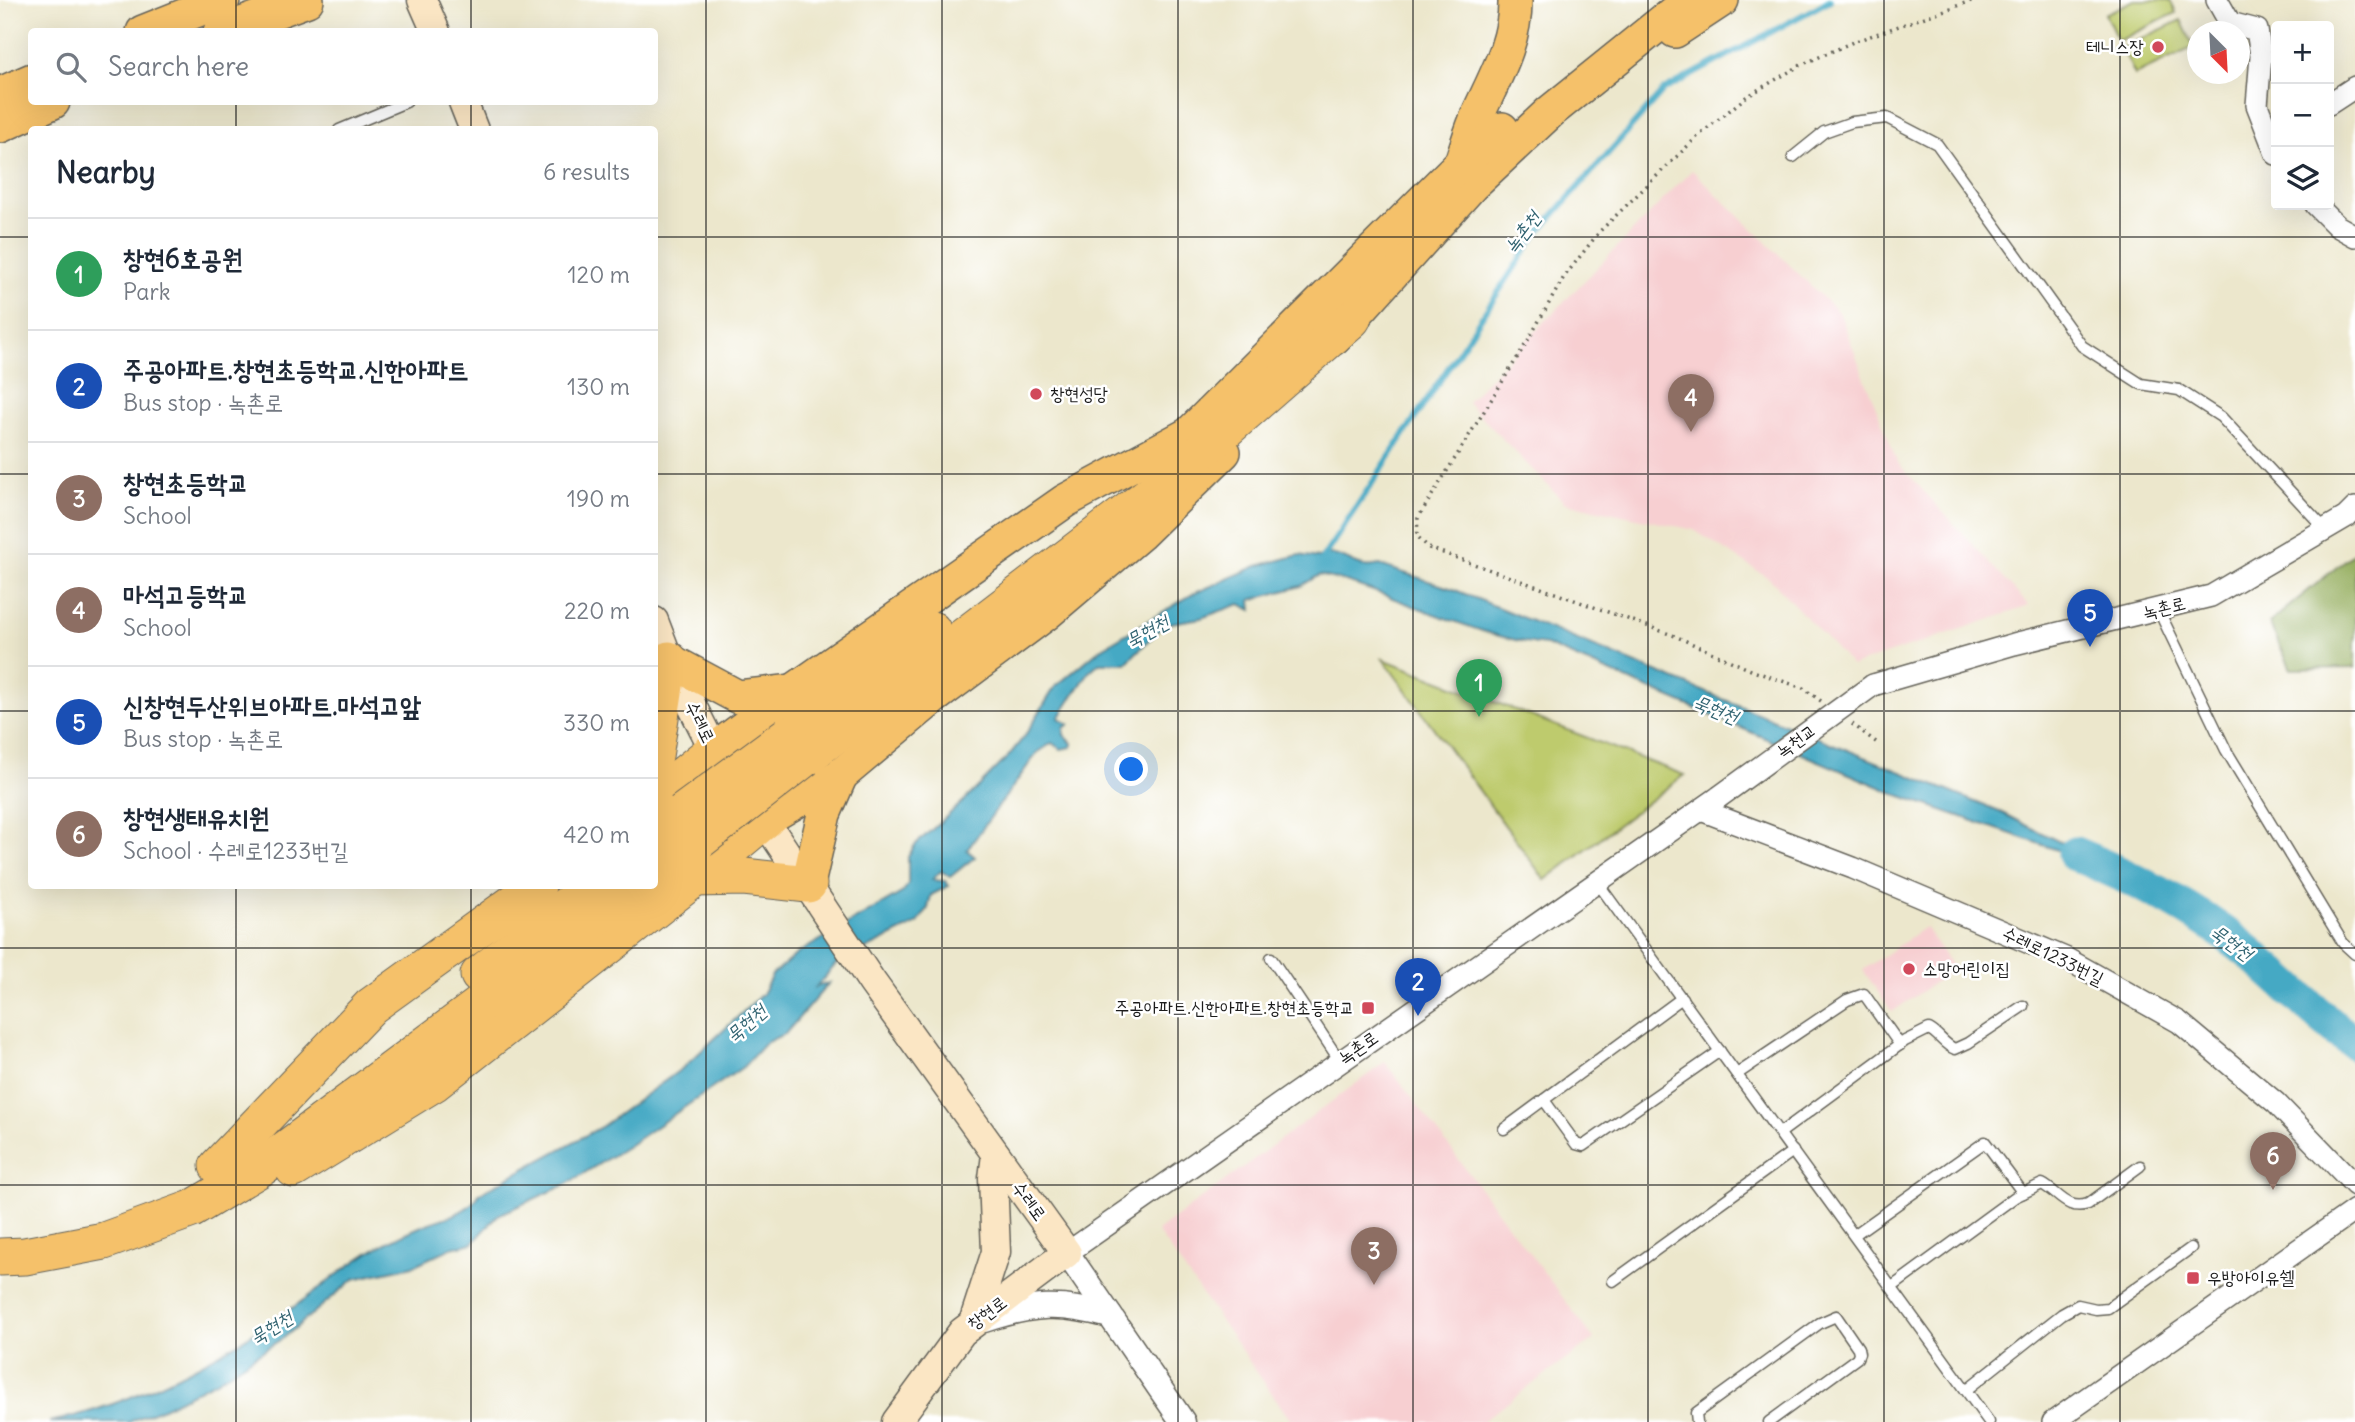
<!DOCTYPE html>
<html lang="en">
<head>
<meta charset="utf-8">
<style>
	:root { --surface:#fff; --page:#f6f6f7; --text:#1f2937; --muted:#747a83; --line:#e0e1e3; --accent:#1a73e8 }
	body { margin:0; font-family:Delius,"Poor Story",sans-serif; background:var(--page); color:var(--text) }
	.controls { position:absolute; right:21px; top:21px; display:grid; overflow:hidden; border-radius:7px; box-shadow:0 7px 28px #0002 }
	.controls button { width:63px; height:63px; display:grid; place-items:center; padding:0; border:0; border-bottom:2px solid var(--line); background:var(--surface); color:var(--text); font:35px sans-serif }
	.compass { position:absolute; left:2187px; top:21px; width:63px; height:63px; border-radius:50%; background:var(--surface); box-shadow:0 7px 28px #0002; rotate:156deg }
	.you { position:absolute; left:1132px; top:770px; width:24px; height:24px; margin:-18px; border:5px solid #fff; border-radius:50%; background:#1a73e8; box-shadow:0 0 0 10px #1a73e833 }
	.badge { display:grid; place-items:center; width:46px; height:46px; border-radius:50%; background:var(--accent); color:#fff; font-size:23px; font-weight:700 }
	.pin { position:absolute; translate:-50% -58px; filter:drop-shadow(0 2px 4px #0008) }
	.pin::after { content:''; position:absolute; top:37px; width:24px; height:21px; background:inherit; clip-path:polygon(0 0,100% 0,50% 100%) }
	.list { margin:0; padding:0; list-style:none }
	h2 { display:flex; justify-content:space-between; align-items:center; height:91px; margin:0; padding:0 28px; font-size:30px }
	h2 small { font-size:23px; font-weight:400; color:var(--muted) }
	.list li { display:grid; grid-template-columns:46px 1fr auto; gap:21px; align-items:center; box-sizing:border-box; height:112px; padding:0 28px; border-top:2px solid var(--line) }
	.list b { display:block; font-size:26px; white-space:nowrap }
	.list p { margin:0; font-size:23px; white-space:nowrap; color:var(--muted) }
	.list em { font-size:23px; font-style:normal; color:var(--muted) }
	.icon { flex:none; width:38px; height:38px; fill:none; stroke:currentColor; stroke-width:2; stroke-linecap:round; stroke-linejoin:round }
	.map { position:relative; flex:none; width:2355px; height:1422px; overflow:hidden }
	.search { position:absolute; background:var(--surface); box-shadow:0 7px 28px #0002; left:28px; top:28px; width:630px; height:77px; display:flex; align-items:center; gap:18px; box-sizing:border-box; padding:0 24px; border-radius:7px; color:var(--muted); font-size:26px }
	.panel { position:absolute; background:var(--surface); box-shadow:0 7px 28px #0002; left:28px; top:126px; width:630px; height:763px; border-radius:7px }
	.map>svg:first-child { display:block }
	.built { fill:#f7cfd1 }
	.green { fill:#becb6d; stroke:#6d7444; stroke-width:2 }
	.forest { fill:#96af60; stroke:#59663e; stroke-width:2 }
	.water { fill:#44a9c4; stroke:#306270; stroke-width:2 }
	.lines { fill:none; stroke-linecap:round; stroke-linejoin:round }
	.stream { stroke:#44a9c4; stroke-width:6 }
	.river { stroke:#44a9c4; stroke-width:35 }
	.service-casing { stroke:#65635a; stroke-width:13 }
	.minor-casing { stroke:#65635a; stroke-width:24 }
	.tertiary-casing { stroke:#65635a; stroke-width:27 }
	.secondary-casing { stroke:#65635a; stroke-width:31 }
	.trunk-casing { stroke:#65635a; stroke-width:36 }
	.motorway-casing { stroke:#65635a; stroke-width:39 }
	.path { stroke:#65635a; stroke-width:3.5; stroke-dasharray:2 5; stroke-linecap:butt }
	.service { stroke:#fff; stroke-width:10 }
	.minor { stroke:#fff; stroke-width:21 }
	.tertiary { stroke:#fff; stroke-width:24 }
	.secondary { stroke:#fbe6c4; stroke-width:28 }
	.trunk { stroke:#f5c16b; stroke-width:33 }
	.motorway { stroke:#f5c16b; stroke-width:37 }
	.minor-bridge-casing { stroke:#65635a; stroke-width:24; stroke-linecap:butt }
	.motorway-bridge-casing { stroke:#65635a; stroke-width:39; stroke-linecap:butt }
	.minor-bridge { stroke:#fff; stroke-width:21 }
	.motorway-bridge { stroke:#f5c16b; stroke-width:37 }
	.grid { fill:none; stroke:#1c1c1c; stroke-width:2; stroke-opacity:0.55 }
	.poi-dot { fill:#d1495b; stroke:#fff; stroke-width:2.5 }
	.labels { text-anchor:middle; stroke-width:5; stroke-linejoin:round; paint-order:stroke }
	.poi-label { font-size:18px; fill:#1c1c1c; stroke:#fff; text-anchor:start }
	.street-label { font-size:18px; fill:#1c1c1c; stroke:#fff }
	.water-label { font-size:19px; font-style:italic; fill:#306270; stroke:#fff }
</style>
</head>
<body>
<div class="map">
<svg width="2355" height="1422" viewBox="0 0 2355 1422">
	<rect width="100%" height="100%" fill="#fff"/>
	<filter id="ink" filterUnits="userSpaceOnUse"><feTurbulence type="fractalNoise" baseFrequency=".0143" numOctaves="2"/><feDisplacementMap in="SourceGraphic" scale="14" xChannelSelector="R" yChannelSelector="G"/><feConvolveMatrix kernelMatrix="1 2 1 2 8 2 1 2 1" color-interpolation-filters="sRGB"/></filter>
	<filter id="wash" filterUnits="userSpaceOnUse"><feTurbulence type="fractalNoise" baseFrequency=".00686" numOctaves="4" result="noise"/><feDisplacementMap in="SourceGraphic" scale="28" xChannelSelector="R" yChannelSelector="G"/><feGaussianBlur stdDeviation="1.57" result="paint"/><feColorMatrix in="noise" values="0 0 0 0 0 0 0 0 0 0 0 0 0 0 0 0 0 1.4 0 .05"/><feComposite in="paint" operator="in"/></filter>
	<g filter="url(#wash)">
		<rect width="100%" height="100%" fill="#ece7cc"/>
		<g class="built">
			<path d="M1692 170 1840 314 1897 462 2029 606 1852 666 1770 579 1694 530 1565 503 1467 402Z"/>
			<path d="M1925 927 1954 969 1892 1012 1863 970Z"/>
			<path d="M1385 1062 1594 1339 1481 1422H1292L1157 1231Z"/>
		</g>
		<g class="green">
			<path d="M2134 0H2170L2176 13 2118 41 2105 14Z"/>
			<path d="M2181 20 2194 47 2135 75 2122 48Z"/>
			<path d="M1383 659 1684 775 1545 880Z"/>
		</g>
		<path class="forest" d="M2355 552V668L2291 669 2269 623Z"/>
		<path class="water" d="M1328 554C1352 556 1354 571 1380 565L1453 589 2002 813 2118 871 1901 796 1546 645C1470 637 1395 592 1319 575L1301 586 1251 600 1252 610 1240 604 1201 618 1165 624 1126 663H1099L1089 672 1059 718 1069 724 1064 728V735L1072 743V747L1061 749 1052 743 1037 753 967 850 975 857 950 877 941 871 932 880 945 881 949 886 931 895 928 908 918 923 836 964 816 987 829 983 786 1033 765 1043 743 1067 628 1146 565 1185 498 1215 473 1243 451 1248 413 1266 354 1279 286 1336 218 1380 161 1409 129 1422H49C138 1404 221 1356 295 1306 323 1287 349 1263 378 1247 392 1240 407 1232 422 1226 443 1217 468 1215 480 1193L601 1127 684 1067 740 1015 762 994 772 975 798 953 903 892 908 884V857L915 845 966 799 1007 758 1024 737 1055 687 1099 650 1193 594 1257 566 1299 555 1319 558Z"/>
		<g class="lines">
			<path class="stream" d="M1320 562 1536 235 1664 90 1830 0"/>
			<path class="river" d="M2075 854C2134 878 2190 906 2240 945 2279 975 2315 1016 2355 1043"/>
		</g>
	</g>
	<g filter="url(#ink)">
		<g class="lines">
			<defs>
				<g id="service">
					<path d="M339 130 406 102"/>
					<path d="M1793 157 1824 132 1852 122 1887 118 1937 144 2082 346 2141 384 2179 390 2221 417 2325 529"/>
					<path d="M2158 609 2226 750 2343 943 2355 954"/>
					<path d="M1597 882 1989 1422"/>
					<path d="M1271 958 1340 1061"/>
					<path d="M1737 1074 1847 1000 1864 994 1900 1045"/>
					<path d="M1544 1100 1576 1144 1583 1146 1720 1051"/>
					<path d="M1504 1129 1682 998"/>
					<path d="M1780 1133 1905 1041 1929 1029C1939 1034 1944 1045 1955 1049L1968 1043 2023 1006"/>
					<path d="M1854 1235 1985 1142 2023 1193"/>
					<path d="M1613 1281 1793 1151"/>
					<path d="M1892 1287 2015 1197 2042 1184C2059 1193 2067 1211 2088 1204L2140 1166"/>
					<path d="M1966 1390 2062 1314 2078 1305 2096 1309 2108 1308 2191 1248"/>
					<path d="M1697 1422 1696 1413 1820 1323 1836 1316 1858 1348 1859 1353 1857 1358 1769 1422"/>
				</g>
				<g id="minor">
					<path d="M2217 0 2230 23 2257 30 2261 56 2257 105 2276 154"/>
					<path d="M2329 104 2355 87"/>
					<path d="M2316 205 2337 226 2355 236"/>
					<path d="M1873 685 2014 644 2211 596 2346 517 2355 508"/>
					<path d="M1701 810 1853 868 2065 958 2179 1022 2276 1103 2355 1185"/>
					<path d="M1067 1253 1719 797"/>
					<path d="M2053 1422 2355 1210"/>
				</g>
				<g id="tertiary">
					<path d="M1067 1253 1183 1422"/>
					<path d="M984 1320C1033 1304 1060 1302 1110 1316"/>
				</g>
				<g id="secondary">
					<path d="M422 0 436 32"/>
					<path d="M463 102 474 130"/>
					<path d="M654 621 669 660 714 750 725 765"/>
					<path d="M755 806 872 982 1067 1253 962 1332 896 1422"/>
					<path d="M973 1323 996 1252 993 1178 996 1155"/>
				</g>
				<g id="trunk">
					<path d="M1675 31 1722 0"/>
					<path d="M143 32 223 0"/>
					<path d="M220 32 307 0"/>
					<path d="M0 94 32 80"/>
					<path d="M0 126 53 102"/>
					<path d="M1461 163C1467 145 1472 127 1480 110 1496 75 1516 40 1515 0"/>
					<path d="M1334 338 1472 185 1550 112 1689 0"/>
					<path d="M669 660 738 697 793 691"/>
					<path d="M714 750 793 691 1065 501 1189 434 1461 163 1502 129"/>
					<path d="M766 819 841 775 934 697 1047 613 1140 534 1224 452"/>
					<path d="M808 884 824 814 841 775"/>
				</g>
				<g id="motorway">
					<path d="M788 735 932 630"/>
					<path d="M654 756 669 660"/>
					<path d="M805 758 1165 483 1352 319"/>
					<path d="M654 799 714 750"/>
					<path d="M654 835 682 813"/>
					<path d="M654 874 700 840"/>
					<path d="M695 878 744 877 808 884"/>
					<path d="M479 975 591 886"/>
					<path d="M218 1166 371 1006 537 886"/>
					<path d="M294 1169 434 1083 695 878 766 819"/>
					<path d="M0 1257 25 1256 104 1241 192 1209 262 1167 639 886"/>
				</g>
			</defs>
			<use href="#service" class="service-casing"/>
			<use href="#minor" class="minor-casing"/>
			<use href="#tertiary" class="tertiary-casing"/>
			<use href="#secondary" class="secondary-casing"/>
			<use href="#trunk" class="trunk-casing"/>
			<use href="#motorway" class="motorway-casing"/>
			<g class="path">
				<path d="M1821 701 1803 688 1753 671 1675 636 1429 548 1417 536 1418 518 1527 342 1564 277 1600 231 1697 137 1746 97 1801 65 1853 42 1974 0"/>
				<path d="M1852 724 1876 742"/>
			</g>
			<use href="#service" class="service"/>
			<use href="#minor" class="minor"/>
			<use href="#tertiary" class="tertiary"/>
			<use href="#secondary" class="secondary"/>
			<use href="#trunk" class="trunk"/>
			<use href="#motorway" class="motorway"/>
			<defs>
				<path id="minor-bridge" d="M1719 797 1873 685"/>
				<g id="motorway-bridge">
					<path d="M682 813 788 735"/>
					<path d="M700 840 805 758"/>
				</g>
			</defs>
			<use href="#minor-bridge" class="minor-bridge-casing"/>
			<use href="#motorway-bridge" class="motorway-bridge-casing"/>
			<use href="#minor-bridge" class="minor-bridge"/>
			<use href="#motorway-bridge" class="motorway-bridge"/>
		</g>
	</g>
	<path class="grid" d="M236 0V32M471 0V32M706 0V1422M942 0V1422M1178 0V1422M1413 0V1422M1648 0V1422M1884 0V1422M2120 0V1422M236 102V130M471 102V130M0 237H32M654 237H2355M0 474H32M654 474H2355M0 711H32M654 711H2355M236 886V1422M471 886V1422M0 948H2355M0 1185H2355"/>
	<g class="poi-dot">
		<circle cx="2158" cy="47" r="7"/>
		<circle cx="1036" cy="394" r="7"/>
		<circle cx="1909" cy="969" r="7"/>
		<rect x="1361" y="1001" width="14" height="14" rx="3.5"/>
		<rect x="2186" y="1271" width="14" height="14" rx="3.5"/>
	</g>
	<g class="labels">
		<g class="poi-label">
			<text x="2144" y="53" text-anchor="end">테니스장</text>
			<text x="1050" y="400">창현성당</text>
			<text x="1923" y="975">소망어린이집</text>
			<text x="1354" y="1014" text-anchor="end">주공아파트.신한아파트.창현초등학교</text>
			<text x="2207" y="1284">우방아이유쉘</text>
		</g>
		<g class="street-label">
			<text transform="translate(2164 608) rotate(-14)" y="6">녹촌로</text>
			<text transform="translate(700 722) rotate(64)" y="6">수레로</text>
			<text transform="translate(1796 741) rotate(-36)" y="6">녹천교</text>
			<text transform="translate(2053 956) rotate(26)" y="6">수레로1233번길</text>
			<text transform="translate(1358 1048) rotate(-35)" y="6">녹촌로</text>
			<text transform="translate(1029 1201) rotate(54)" y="6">수레로</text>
			<text transform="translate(987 1313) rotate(-37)" y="6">창현로</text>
		</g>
		<g class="water-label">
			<text transform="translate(1522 232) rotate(-53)" y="7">녹촌천</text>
			<text transform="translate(1147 631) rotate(-29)" y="7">묵현천</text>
			<text transform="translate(1716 709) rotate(22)" y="7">묵현천</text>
			<text transform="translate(2232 942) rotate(36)" y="7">묵현천</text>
			<text transform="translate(746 1023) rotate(-41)" y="7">묵현천</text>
			<text transform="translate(271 1327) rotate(-32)" y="7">묵현천</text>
		</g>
	</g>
</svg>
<div class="controls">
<button>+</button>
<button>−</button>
<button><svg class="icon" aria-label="layers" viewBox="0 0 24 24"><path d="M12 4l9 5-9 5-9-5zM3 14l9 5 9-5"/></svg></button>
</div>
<svg class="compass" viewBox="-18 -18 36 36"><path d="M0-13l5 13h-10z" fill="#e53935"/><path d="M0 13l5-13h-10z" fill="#747a83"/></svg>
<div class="you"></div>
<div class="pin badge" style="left:1479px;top:717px;background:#2e9e5b">1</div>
<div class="pin badge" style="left:1418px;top:1016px;background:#1a4fb4">2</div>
<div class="pin badge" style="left:1374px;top:1285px;background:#8d6e63">3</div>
<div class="pin badge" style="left:1691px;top:432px;background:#8d6e63">4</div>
<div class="pin badge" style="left:2090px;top:647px;background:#1a4fb4">5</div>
<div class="pin badge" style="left:2273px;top:1190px;background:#8d6e63">6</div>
<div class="search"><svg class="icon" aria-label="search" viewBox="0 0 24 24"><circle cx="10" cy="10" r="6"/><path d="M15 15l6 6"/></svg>Search here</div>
<section class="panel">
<h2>Nearby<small>6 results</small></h2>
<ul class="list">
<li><span class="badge" style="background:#2e9e5b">1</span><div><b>창현6호공원</b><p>Park</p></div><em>120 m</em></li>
<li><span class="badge" style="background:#1a4fb4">2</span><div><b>주공아파트.창현초등학교.신한아파트</b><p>Bus stop · 녹촌로</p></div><em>130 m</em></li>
<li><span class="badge" style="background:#8d6e63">3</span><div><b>창현초등학교</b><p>School</p></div><em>190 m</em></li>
<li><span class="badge" style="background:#8d6e63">4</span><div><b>마석고등학교</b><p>School</p></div><em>220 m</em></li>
<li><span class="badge" style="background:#1a4fb4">5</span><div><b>신창현두산위브아파트.마석고앞</b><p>Bus stop · 녹촌로</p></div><em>330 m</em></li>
<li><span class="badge" style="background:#8d6e63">6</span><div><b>창현생태유치원</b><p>School · 수레로1233번길</p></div><em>420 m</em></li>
</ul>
</section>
</div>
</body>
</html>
